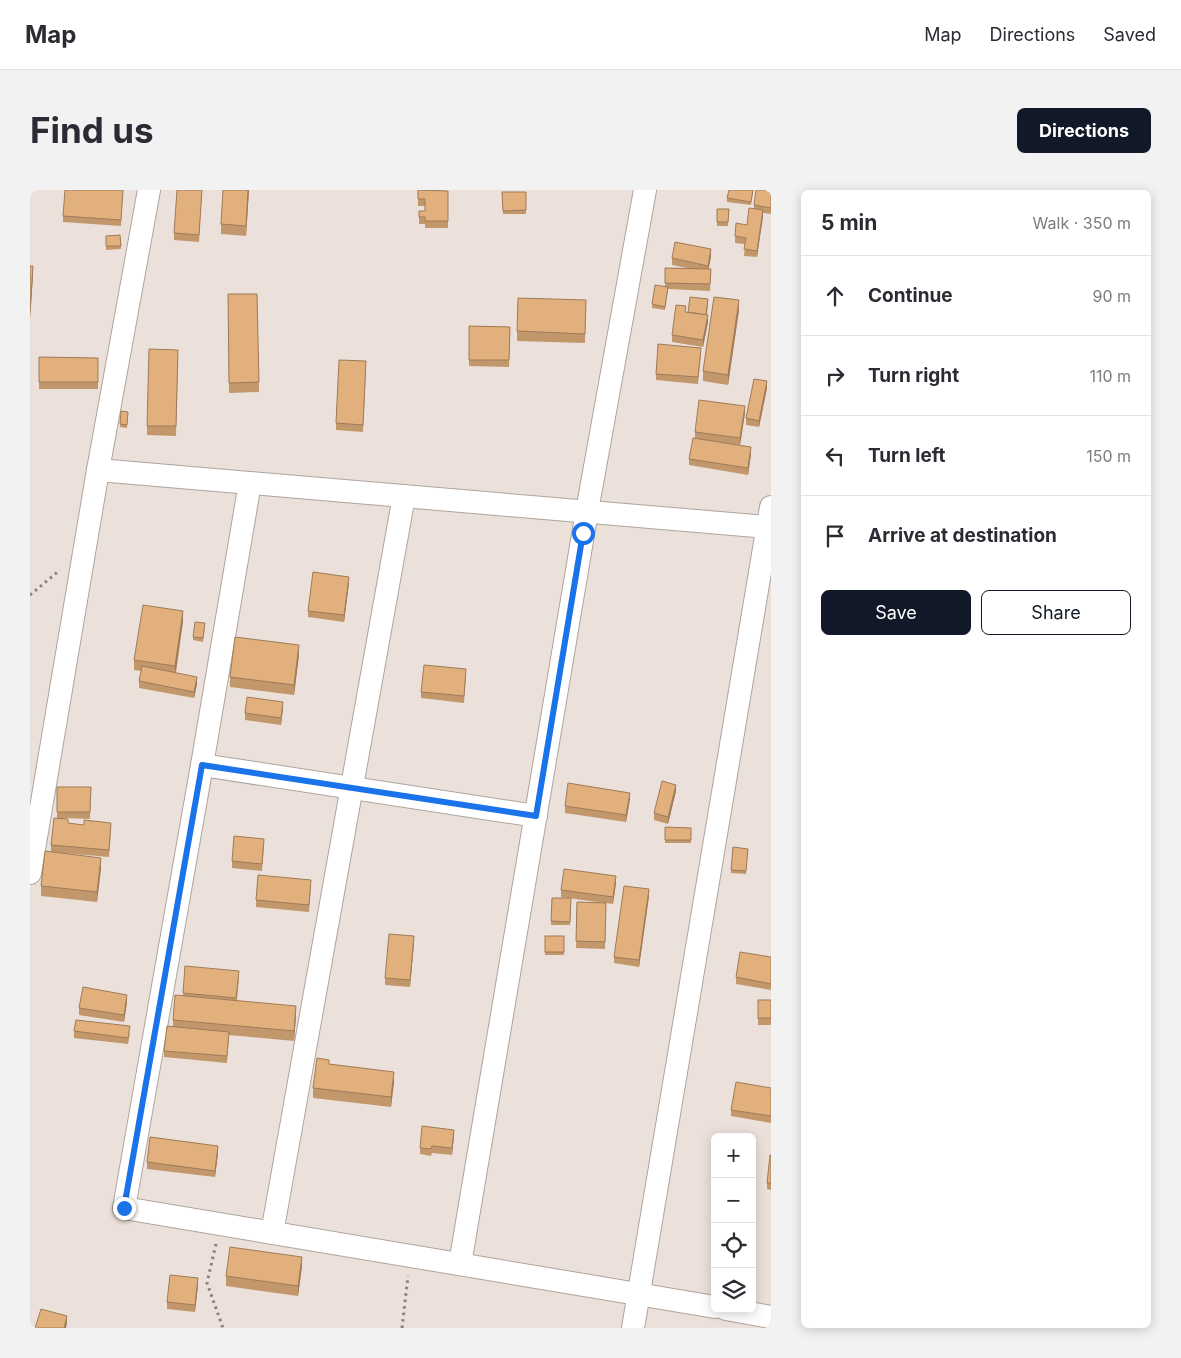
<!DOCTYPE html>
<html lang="en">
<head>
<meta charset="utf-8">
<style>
	:root { --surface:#fff; --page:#f2f2f3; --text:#2b2b33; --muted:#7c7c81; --line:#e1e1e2; --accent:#111827 }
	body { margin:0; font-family:Inter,sans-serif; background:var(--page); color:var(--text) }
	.controls { position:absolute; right:15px; bottom:15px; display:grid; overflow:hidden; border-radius:8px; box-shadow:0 2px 12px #0003 }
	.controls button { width:45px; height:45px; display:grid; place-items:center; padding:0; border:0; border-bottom:1px solid var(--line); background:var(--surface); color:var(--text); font:25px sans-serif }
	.stop { position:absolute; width:15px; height:15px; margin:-11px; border:4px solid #1a73e8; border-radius:50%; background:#fff }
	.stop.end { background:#1a73e8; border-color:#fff; box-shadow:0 1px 5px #0008 }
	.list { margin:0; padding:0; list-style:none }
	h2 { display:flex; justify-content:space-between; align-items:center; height:65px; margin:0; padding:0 20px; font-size:21px }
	h2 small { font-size:16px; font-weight:400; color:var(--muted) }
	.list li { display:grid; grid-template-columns:32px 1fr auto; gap:15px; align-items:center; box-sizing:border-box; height:80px; padding:0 20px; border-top:1px solid var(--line) }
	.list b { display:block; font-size:19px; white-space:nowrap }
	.list em { font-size:16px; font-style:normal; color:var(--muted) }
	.actions { display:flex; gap:10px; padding:15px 20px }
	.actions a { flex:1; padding:11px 0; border:1px solid var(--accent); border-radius:8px; text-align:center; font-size:18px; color:var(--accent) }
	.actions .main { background:var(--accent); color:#fff }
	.icon { flex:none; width:28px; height:28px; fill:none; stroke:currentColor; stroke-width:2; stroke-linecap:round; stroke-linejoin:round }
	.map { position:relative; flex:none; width:741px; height:1138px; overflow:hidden; border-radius:8px }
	header { display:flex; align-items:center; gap:30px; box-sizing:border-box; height:70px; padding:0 25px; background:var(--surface); border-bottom:1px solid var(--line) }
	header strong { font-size:24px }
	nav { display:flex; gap:28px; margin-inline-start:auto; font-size:18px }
	.intro { display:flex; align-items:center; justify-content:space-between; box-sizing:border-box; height:120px; padding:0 30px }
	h1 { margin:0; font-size:35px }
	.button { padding:12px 22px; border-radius:8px; background:var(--accent); color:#fff; font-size:18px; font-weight:700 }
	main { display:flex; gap:30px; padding:0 30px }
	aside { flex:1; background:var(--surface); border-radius:8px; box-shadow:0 2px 12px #0003 }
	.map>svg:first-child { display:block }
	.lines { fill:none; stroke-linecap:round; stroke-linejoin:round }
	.minor-casing { stroke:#aea49d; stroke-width:24 }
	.path { stroke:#87807b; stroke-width:3; stroke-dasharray:2.5 4; stroke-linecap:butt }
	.minor { stroke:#fff; stroke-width:22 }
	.wall { fill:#c2976c }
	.shaded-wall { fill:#9e7b58 }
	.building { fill:#e1b07d; stroke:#9e7b58 }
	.route { stroke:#1a73e8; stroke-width:6 }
</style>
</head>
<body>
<header>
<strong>Map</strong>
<nav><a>Map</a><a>Directions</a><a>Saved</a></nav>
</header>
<div class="intro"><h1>Find us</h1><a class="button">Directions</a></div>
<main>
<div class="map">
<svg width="741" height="1138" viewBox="0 0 741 1138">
	<rect width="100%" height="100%" fill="#ece1da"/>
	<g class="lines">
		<defs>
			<g id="minor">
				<path d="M68 280 737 337"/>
				<path d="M220 293 172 575 94 1018 685 1117"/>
				<path d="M172 575 506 626"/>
				<path d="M0 683 68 280 119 0"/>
				<path d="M242 1043 374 306"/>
				<path d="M430 1074 557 321 615 0"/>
				<path d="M696 1119 741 1127"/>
				<path d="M603 1138 741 317"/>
			</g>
		</defs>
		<use href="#minor" class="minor-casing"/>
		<g class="path">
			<path d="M0 405 30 380"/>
			<path d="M186 1054 177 1093 193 1138"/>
			<path d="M372 1138 378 1086"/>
		</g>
		<use href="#minor" class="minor"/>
	</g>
	<g class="wall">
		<path d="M93 0 91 36 33 32V26Z"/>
		<path d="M172 0 169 52 144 50V43Z"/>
		<path d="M219 0 216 46 191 44V34Z"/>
		<path d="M388 0 418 1V38H395V34H389V21H395V16H388Z"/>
		<path d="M723 0 721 15 697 12V8Z"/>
		<path d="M741 0V24L733 23 727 67 714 66 715 54 705 53V46L717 35 724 19V15Z"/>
		<path d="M472 2H496V24H473Z"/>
		<path d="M687 19H699L698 36H687Z"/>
		<path d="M90 45 91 59 76 60V46Z"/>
		<path d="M681 66 678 79H681L680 101 638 99 635 120 622 118V114L635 96V78H657L642 75V68Z"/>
		<path d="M198 104H227L229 202 199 203Z"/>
		<path d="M556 110 555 153 487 151V141Z"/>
		<path d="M678 113 677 125 678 132 673 157 642 152V145L658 122Z"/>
		<path d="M709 120 698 195 673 191V181Z"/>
		<path d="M439 136 480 137 479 177 439 176Z"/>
		<path d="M671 164 668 194 626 190V184Z"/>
		<path d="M9 167 68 168V199H9Z"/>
		<path d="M148 170 146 246 117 245V236Z"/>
		<path d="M336 178 333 242 306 240V233Z"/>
		<path d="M737 198 729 237 716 235V228Z"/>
		<path d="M91 221 98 222 97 238 90 237Z"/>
		<path d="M715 223 710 255 675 250 721 264 718 285 659 275V269L665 249V242Z"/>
		<path d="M319 393 314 432 278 427V421Z"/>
		<path d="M153 431 146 483 167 494 164 508 109 498V491L111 481 104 480V470Z"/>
		<path d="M175 436 173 452 163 450V447Z"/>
		<path d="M269 465 264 505 200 497V487Z"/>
		<path d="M436 486 434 513 391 508V502Z"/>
		<path d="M253 518 251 535 215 530V523Z"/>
		<path d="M27 597H61L60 629 34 628 38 633 81 640 79 667 21 662V655L27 628Z"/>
		<path d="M646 601 638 634 624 630V623Z"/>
		<path d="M600 609 596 632 535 623V616Z"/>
		<path d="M635 637 661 638V653H635Z"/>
		<path d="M234 655 232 681 202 678V671Z"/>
		<path d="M703 657 718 659 716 684 701 683Z"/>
		<path d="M71 678 67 712 11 706V696Z"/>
		<path d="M586 693 583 714 576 713 575 759 546 758 547 712 574 713 531 707V700Z"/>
		<path d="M281 696 279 722 226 717V710Z"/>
		<path d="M619 706 609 777 584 773V767Z"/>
		<path d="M522 708H541L540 735H521Z"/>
		<rect x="515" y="746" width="19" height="19"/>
		<path d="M384 753 380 797 355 795V788Z"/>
		<path d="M741 767V800L706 794V787Z"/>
		<path d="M155 776 209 788 207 811 266 826 264 851 199 845 197 873 134 867V861L143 837V830L153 806Z"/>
		<rect x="728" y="810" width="13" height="25"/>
		<path d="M97 812 94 832 49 825V818Z"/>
		<path d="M44 841 100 843 98 854 44 848Z"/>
		<path d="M299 874 364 892 361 917 283 908V898Z"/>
		<path d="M741 898V933L701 926V920Z"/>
		<path d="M424 946 422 965 402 963 401 966 390 964V958Z"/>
		<path d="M188 963 185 987 117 979V972Z"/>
		<path d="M741 965V1000L737 999V993Z"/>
		<path d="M272 1076 268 1106 196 1096V1086Z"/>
		<path d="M168 1095 165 1122 137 1119V1112Z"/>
	</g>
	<g class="shaded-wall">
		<path d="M218 0H219L216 46V36Z"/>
		<path d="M733 20V27L727 67V61Z"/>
		<path d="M681 59V66L678 83V76Z"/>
		<path d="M3 76V86L0 130V121Z"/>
		<path d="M709 110V120L698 195V185Z"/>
		<path d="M678 125V132L673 157V150Z"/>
		<path d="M737 191V198L729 237V231Z"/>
		<path d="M715 216V223L710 255V248Z"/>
		<path d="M721 257V264L718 285V278Z"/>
		<path d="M319 387V393L314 432V425Z"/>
		<path d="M153 421V431L145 486V476Z"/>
		<path d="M269 455V465L264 505V495Z"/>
		<path d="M167 487V494L164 508V502Z"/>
		<path d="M253 512V518L251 535V528Z"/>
		<path d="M646 595V601L638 634V627Z"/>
		<path d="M600 603V609L596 632V625Z"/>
		<path d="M71 668V678L67 712V702Z"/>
		<path d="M586 686V693L583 714V707Z"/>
		<path d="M619 699V706L609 777V770Z"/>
		<path d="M384 746V753L380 797V790Z"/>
		<path d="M97 805V812L94 832V825Z"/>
		<path d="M266 816V826L264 851V841Z"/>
		<path d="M364 882V892L361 917V907Z"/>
		<path d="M424 940V946L422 965V958Z"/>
		<path d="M188 956V963L185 987V981Z"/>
		<path d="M272 1067V1076L268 1106V1096Z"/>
		<path d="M168 1088V1095L165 1122V1115Z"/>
		<path d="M37 1126V1133L36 1138H34Z"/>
	</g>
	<g class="building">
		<path d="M35 0H93L91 30 33 26Z"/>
		<path d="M147 0H172L169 45 144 43Z"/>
		<path d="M193 0H218L216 36 191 34Z"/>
		<path d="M388 0 418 1V31H395V27H389V21H395V9H388Z"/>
		<path d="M699 0H723L721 12 697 8Z"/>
		<path d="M726 0H741V18L724 15Z"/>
		<path d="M472 2H496V20L473 21Z"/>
		<path d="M719 18 733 20 727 61 714 59 716 48 705 46 706 33 717 35Z"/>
		<path d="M687 19H699L698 32H687Z"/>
		<path d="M90 45 91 56H76V46Z"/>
		<path d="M645 52 681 59 678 76 642 68Z"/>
		<path d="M0 76H3L0 121Z"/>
		<path d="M635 78 681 79 680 94 635 93Z"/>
		<path d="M625 95 638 97 635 117 622 114Z"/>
		<path d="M198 104H227L229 192 199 193Z"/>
		<path d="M660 107 678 109 676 125 658 122Z"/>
		<path d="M684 107 709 110 698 185 673 181Z"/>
		<path d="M488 108 556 110 555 144 487 141Z"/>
		<path d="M646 115 656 116 655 122 678 125 673 150 642 145Z"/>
		<path d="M439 136 480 137 479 170H439Z"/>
		<path d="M628 154 671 158 668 187 626 184Z"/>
		<path d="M119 159 148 160 146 236H117Z"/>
		<path d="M9 167 68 168V192H9Z"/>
		<path d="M309 170 336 171 333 235 306 233Z"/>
		<path d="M724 189 737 191 729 231 716 228Z"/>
		<path d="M669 210 715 216 710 248 665 242Z"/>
		<path d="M91 221 98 222 97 235 90 234Z"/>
		<path d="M663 248 721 257 718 278 659 269Z"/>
		<path d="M283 382 319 387 314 425 278 421Z"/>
		<path d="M113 415 153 421 145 476 104 470Z"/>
		<path d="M165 432 175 433 173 448 163 447Z"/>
		<path d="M205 447 269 455 264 495 200 487Z"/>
		<path d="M394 475 436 479 434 506 391 502Z"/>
		<path d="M112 476 167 487 164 502 109 491Z"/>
		<path d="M217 507 253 512 251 528 215 523Z"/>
		<path d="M632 591 646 595 638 627 624 623Z"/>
		<path d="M538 593 600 603 596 625 535 616Z"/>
		<path d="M27 597H61L60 622H27Z"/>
		<path d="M24 628 38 629V633L54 635V630L81 633 79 660 21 655Z"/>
		<path d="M635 637 661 638V650H635Z"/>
		<path d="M204 646 234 649 232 674 202 671Z"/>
		<path d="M703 657 718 659 716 681 701 680Z"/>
		<path d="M15 661 71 668 67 702 11 696Z"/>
		<path d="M534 679 586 686 583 707 531 700Z"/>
		<path d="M228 685 281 690 279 715 226 710Z"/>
		<path d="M594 696 619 699 609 770 584 767Z"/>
		<path d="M522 708H541L540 732 521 731Z"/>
		<path d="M547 712 576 713 575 752 546 751Z"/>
		<path d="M359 744 384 746 380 790 355 788Z"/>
		<rect x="515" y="746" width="19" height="16"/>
		<path d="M710 762 741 767V794L706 787Z"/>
		<path d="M155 776 209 781 206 808 153 803Z"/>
		<path d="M53 797 97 805 94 825 49 818Z"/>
		<path d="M145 805 266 816 264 841 143 830Z"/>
		<rect x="728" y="810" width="13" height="18"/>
		<path d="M46 830 100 836 98 848 44 841Z"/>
		<path d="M137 836 199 842 197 866 134 861Z"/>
		<path d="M287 868 299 870V874L364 882 361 907 283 898Z"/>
		<path d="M706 892 741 898V926L701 920Z"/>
		<path d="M392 936 424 940 422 958 402 956 401 959 390 958Z"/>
		<path d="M120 947 188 956 185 981 117 972Z"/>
		<path d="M740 965H741V993H737Z"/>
		<path d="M200 1057 272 1067 268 1096 196 1086Z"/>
		<path d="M140 1085 168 1088 165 1115 137 1112Z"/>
		<path d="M11 1119 37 1126 34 1138H5Z"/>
	</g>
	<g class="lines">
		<path class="route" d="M94 1018 172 575 506 626 553 343"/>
	</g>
</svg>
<div class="controls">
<button>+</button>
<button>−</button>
<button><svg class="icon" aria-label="locate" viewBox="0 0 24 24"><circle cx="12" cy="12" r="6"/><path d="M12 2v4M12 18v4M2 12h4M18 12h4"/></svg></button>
<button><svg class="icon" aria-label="layers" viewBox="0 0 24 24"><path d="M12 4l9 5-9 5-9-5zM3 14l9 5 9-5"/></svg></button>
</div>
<div class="stop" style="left:553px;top:343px"></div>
<div class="stop end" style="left:94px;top:1018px"></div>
</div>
<aside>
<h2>5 min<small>Walk · 350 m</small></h2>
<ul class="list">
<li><svg class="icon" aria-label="ahead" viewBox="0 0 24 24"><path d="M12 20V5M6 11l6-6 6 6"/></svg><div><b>Continue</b></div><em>90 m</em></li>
<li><svg class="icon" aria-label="right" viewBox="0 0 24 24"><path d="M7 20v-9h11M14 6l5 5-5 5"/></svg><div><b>Turn right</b></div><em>110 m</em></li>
<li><svg class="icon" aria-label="left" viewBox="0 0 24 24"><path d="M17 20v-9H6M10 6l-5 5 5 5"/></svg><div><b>Turn left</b></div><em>150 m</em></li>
<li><svg class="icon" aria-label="arrive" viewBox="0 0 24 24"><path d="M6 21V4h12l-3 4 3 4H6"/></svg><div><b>Arrive at destination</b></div></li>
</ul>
<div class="actions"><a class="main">Save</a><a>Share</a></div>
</aside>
</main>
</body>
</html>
